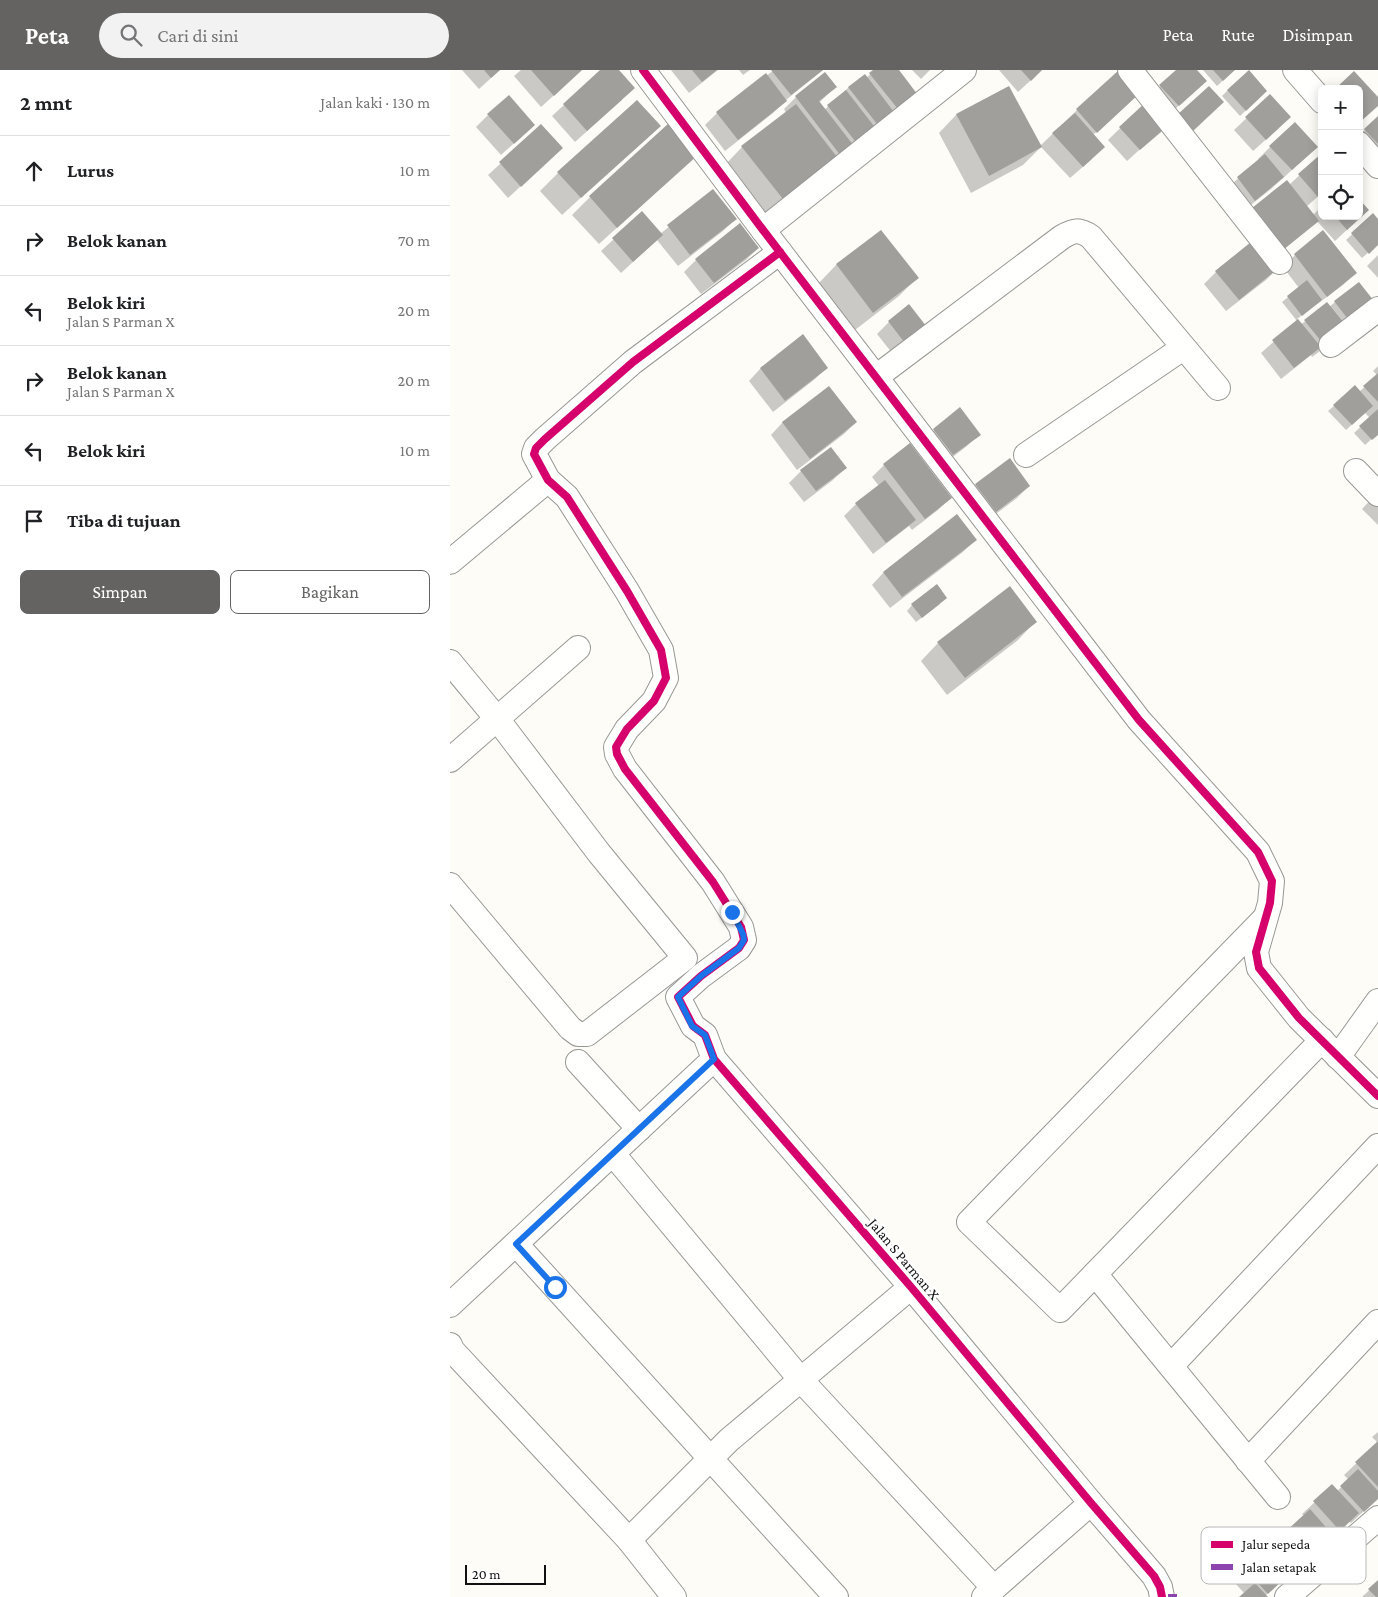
<!DOCTYPE html>
<html lang="id">
<head>
<meta charset="utf-8">
<style>
	:root { --surface:#fff; --page:#f2f2f2; --text:#202124; --muted:#757577; --line:#e0e0e0; --accent:#646362 }
	body { margin:0; font-family:"Crimson Pro",serif; background:var(--page); color:var(--text) }
	.controls { position:absolute; right:15px; top:15px; display:grid; overflow:hidden; border-radius:8px; box-shadow:0 2px 12px #0003 }
	.controls button { width:45px; height:45px; display:grid; place-items:center; padding:0; border:0; border-bottom:1px solid var(--line); background:var(--surface); color:var(--text); font:25px sans-serif }
	.scale { position:absolute; left:15px; bottom:12px; width:81px; box-sizing:border-box; padding-left:5px; border:2px solid #111; border-top:0; font-size:14px; line-height:18px; white-space:nowrap; color:#111; -webkit-text-stroke:4px #fff; paint-order:stroke }
	.stop { position:absolute; width:15px; height:15px; margin:-11px; border:4px solid #1a73e8; border-radius:50%; background:#fff }
	.stop.end { background:#1a73e8; border-color:#fff; box-shadow:0 1px 5px #0008 }
	.list { margin:0; padding:0; list-style:none }
	h2 { display:flex; justify-content:space-between; align-items:center; height:65px; margin:0; padding:0 20px; font-size:21px }
	h2 small { font-size:16px; font-weight:400; color:var(--muted) }
	.list li { display:grid; grid-template-columns:32px 1fr auto; gap:15px; align-items:center; box-sizing:border-box; height:70px; padding:0 20px; border-top:1px solid var(--line) }
	.list b { display:block; font-size:19px; white-space:nowrap }
	.list p { margin:0; font-size:16px; white-space:nowrap; color:var(--muted) }
	.list em { font-size:16px; font-style:normal; color:var(--muted) }
	.actions { display:flex; gap:10px; padding:15px 20px }
	.actions a { flex:1; padding:11px 0; border:1px solid var(--accent); border-radius:8px; text-align:center; font-size:18px; color:var(--accent) }
	.actions .main { background:var(--accent); color:#fff }
	.icon { flex:none; width:28px; height:28px; fill:none; stroke:currentColor; stroke-width:2; stroke-linecap:round; stroke-linejoin:round }
	.map { position:relative; flex:none; width:928px; height:1527px; overflow:hidden }
	header { display:flex; align-items:center; gap:30px; box-sizing:border-box; height:70px; padding:0 25px; background:var(--accent); color:#fff }
	header strong { font-size:24px }
	nav { display:flex; gap:28px; margin-inline-start:auto; font-size:18px }
	.search { width:350px; height:45px; background:var(--page); display:flex; align-items:center; gap:12px; box-sizing:border-box; padding:0 18px; border-radius:28px; color:var(--muted); font-size:19px }
	main { display:flex }
	aside { flex:1; background:var(--surface) }
	.map>svg:first-child { display:block }
	.shadow { fill:#0003 }
	.building { fill:#a19f9c }
	.lines { fill:none; stroke-linecap:round; stroke-linejoin:round }
	.minor-casing { stroke:#979795; stroke-width:26 }
	.minor { stroke:#fffffe; stroke-width:24 }
	.quiet { stroke:#8e44ad; stroke-width:6; stroke-dasharray:12 6; stroke-linecap:butt }
	.cycleway-casing { stroke:#fff; stroke-width:11 }
	.cycleway { stroke:#d6006c; stroke-width:8 }
	.route { stroke:#1a73e8; stroke-width:6 }
	.labels { text-anchor:middle; stroke-width:5; stroke-linejoin:round; paint-order:stroke }
	.street-label { font-size:15px; fill:#111; stroke:#fff }
	.key { fill:#fff; stroke:#b8b8b8; stroke-width:1 }
	.key-label { font-size:14px; fill:#111 }
</style>
</head>
<body>
<header>
<strong>Peta</strong>
<div class="search"><svg class="icon" aria-label="search" viewBox="0 0 24 24"><circle cx="10" cy="10" r="6"/><path d="M15 15l6 6"/></svg>Cari di sini</div>
<nav><a>Peta</a><a>Rute</a><a>Disimpan</a></nav>
</header>
<main>
<aside>
<h2>2 mnt<small>Jalan kaki · 130 m</small></h2>
<ul class="list">
<li><svg class="icon" aria-label="ahead" viewBox="0 0 24 24"><path d="M12 20V5M6 11l6-6 6 6"/></svg><div><b>Lurus</b></div><em>10 m</em></li>
<li><svg class="icon" aria-label="right" viewBox="0 0 24 24"><path d="M7 20v-9h11M14 6l5 5-5 5"/></svg><div><b>Belok kanan</b></div><em>70 m</em></li>
<li><svg class="icon" aria-label="left" viewBox="0 0 24 24"><path d="M17 20v-9H6M10 6l-5 5 5 5"/></svg><div><b>Belok kiri</b><p>Jalan S Parman X</p></div><em>20 m</em></li>
<li><svg class="icon" aria-label="right" viewBox="0 0 24 24"><path d="M7 20v-9h11M14 6l5 5-5 5"/></svg><div><b>Belok kanan</b><p>Jalan S Parman X</p></div><em>20 m</em></li>
<li><svg class="icon" aria-label="left" viewBox="0 0 24 24"><path d="M17 20v-9H6M10 6l-5 5 5 5"/></svg><div><b>Belok kiri</b></div><em>10 m</em></li>
<li><svg class="icon" aria-label="arrive" viewBox="0 0 24 24"><path d="M6 21V4h12l-3 4 3 4H6"/></svg><div><b>Tiba di tujuan</b></div></li>
</ul>
<div class="actions"><a class="main">Simpan</a><a>Bagikan</a></div>
</aside>
<div class="map">
<svg width="928" height="1527" viewBox="0 0 928 1527">
	<rect width="100%" height="100%" fill="#fdfcf7"/>
	<g class="shadow">
		<path d="M12 0H50L29 19Z"/>
		<path d="M71 0H132L91 37 64 6Z"/>
		<path d="M152 0H168L172 30 125 72 102 46Z"/>
		<path d="M221 0H268L239 23Z"/>
		<path d="M289 0H300L293 5Z"/>
		<path d="M324 0H373L336 30 323 43 275 81 255 55 267 43Z"/>
		<path d="M425 0H447L470 29 314 146 275 95 292 77 336 43 334 39 346 27 375 4 385 17 369 33 374 40 399 17 416 8Z"/>
		<path d="M462 0H480L471 9Z"/>
		<path d="M549 0H592L568 22Z"/>
		<path d="M728 0H746L743 23 716 47 698 28Z"/>
		<path d="M753 0H784L767 16Z"/>
		<path d="M669 2 677 35 643 65 642 89 620 108 591 77 573 95 521 123 489 63 506 45 558 17 590 76 627 40Z"/>
		<path d="M759 18 772 32 730 72 716 56 677 91 658 70 696 33 717 57Z"/>
		<path d="M778 20 816 21 790 46 772 26Z"/>
		<path d="M820 26 828 59 803 81 784 60Z"/>
		<path d="M38 45 84 55 51 85 26 57Z"/>
		<path d="M928 48V82L909 65Z"/>
		<path d="M91 56 99 90 58 128 38 105Z"/>
		<path d="M209 56 112 145 90 121 108 103Z"/>
		<path d="M820 77 854 89 821 119 792 142 775 120 809 90 808 89Z"/>
		<path d="M872 84V123L856 137 863 145 872 136V146H909L918 140 885 171 867 151 855 162 821 190 828 198 816 210 776 241 754 214 766 202 806 170 839 115Z"/>
		<path d="M228 102 149 174 122 145 140 127Z"/>
		<path d="M263 121 285 149 273 161 228 196 207 170 171 203 151 181 192 143 210 164Z"/>
		<path d="M923 145 928 151V174L912 188 896 170Z"/>
		<path d="M290 155 308 178 296 190 251 224 234 202 246 190Z"/>
		<path d="M431 161 467 208 449 226 405 260 369 213 386 195Z"/>
		<path d="M845 185 905 203 893 215 847 249 851 254 879 237 908 213 928 238 862 287 861 285 831 309 811 283 847 251 832 232 849 218 833 197Z"/>
		<path d="M928 185V208L917 196Z"/>
		<path d="M439 252 478 261 446 288 427 264Z"/>
		<path d="M353 266 377 297 365 309 323 342 299 311 310 299Z"/>
		<path d="M928 296V363L915 375 904 363 920 348 915 343 896 360 878 341 884 336 909 322 927 305 923 301Z"/>
		<path d="M379 318 406 352 394 364 347 400 321 365 332 353Z"/>
		<path d="M484 360 529 364 517 376 491 396 472 372Z"/>
		<path d="M434 395 500 428 488 440 462 460 459 456 423 484 394 446 406 434 429 416 422 407Z"/>
		<path d="M395 398 383 410 354 432 339 413 351 401Z"/>
		<path d="M526 415 579 416 567 428 534 453 514 427Z"/>
		<path d="M928 422V455L912 439Z"/>
		<path d="M507 446 525 470 513 482 440 538 422 515 433 503Z"/>
		<path d="M490 534 466 552 457 541 462 535Z"/>
		<path d="M585 552 568 570 497 625 471 591 488 573Z"/>
		<path d="M928 1362V1428L901 1453 899 1451 877 1472 875 1469 815 1526 816 1527H791L795 1524 784 1512 854 1446 852 1444 882 1416 887 1421 899 1410 894 1405 928 1373 922 1367Z"/>
		<path d="M928 1512V1527H912Z"/>
	</g>
	<g class="building">
		<path d="M34 0H50L41 8Z"/>
		<path d="M81 0H132L104 26Z"/>
		<path d="M150 0H169L185 18 137 61 113 34Z"/>
		<path d="M242 0H267L252 12Z"/>
		<path d="M321 0H373L341 25Z"/>
		<path d="M423 0H449L471 29 452 44 419 3Z"/>
		<path d="M571 0H592L581 11Z"/>
		<path d="M669 0 690 23 647 63 626 39Z"/>
		<path d="M726 0H747L757 11 729 36 709 15Z"/>
		<path d="M763 0H785L773 11Z"/>
		<path d="M799 0 817 21 796 41 777 20Z"/>
		<path d="M904 1 928 27V36L909 53V19H885Z"/>
		<path d="M375 2 387 17 369 31 404 76 391 86 345 26Z"/>
		<path d="M316 3 337 31 288 70 266 42Z"/>
		<path d="M415 4 447 46 431 59 398 17Z"/>
		<path d="M559 16 592 77 539 106 506 44Z"/>
		<path d="M759 16 774 32 743 61 728 44Z"/>
		<path d="M396 20 427 60 408 75 377 35Z"/>
		<path d="M820 24 841 47 816 70 795 47Z"/>
		<path d="M59 25 85 55 64 74 37 44Z"/>
		<path d="M187 30 211 56 131 128 107 102Z"/>
		<path d="M696 32 718 56 690 80 669 57Z"/>
		<path d="M346 34 387 87 333 129 291 76Z"/>
		<path d="M625 43 655 77 633 97 602 63Z"/>
		<path d="M928 46V74L914 59Z"/>
		<path d="M845 52 868 77 842 100 819 76Z"/>
		<path d="M219 53 248 85 167 158 139 126Z"/>
		<path d="M91 54 113 78 71 117 49 92Z"/>
		<path d="M872 83V123L868 127 848 104Z"/>
		<path d="M815 84 834 107 805 131 787 107Z"/>
		<path d="M837 110 869 151 834 179 802 138Z"/>
		<path d="M263 119 287 149 240 185 217 155Z"/>
		<path d="M909 129 919 140 897 160 885 146H909Z"/>
		<path d="M192 141 213 165 183 192 162 168Z"/>
		<path d="M923 143 928 149V175L919 184 901 163Z"/>
		<path d="M290 153 309 178 264 213 245 189Z"/>
		<path d="M431 160 469 208 423 243 386 194Z"/>
		<path d="M873 160 907 203 877 227 844 184Z"/>
		<path d="M806 168 829 198 789 230 765 201Z"/>
		<path d="M857 210 872 230 852 246 837 226Z"/>
		<path d="M909 212 928 236 904 257 884 231Z"/>
		<path d="M877 232 898 258 875 276 854 250Z"/>
		<path d="M459 234 480 261 458 277 438 251Z"/>
		<path d="M848 249 871 277 844 298 822 270Z"/>
		<path d="M353 264 378 298 335 331 310 298Z"/>
		<path d="M928 303V332L913 316Z"/>
		<path d="M905 315 923 336 902 355 883 335Z"/>
		<path d="M379 316 407 352 360 389 332 352Z"/>
		<path d="M510 337 531 365 503 385 483 359Z"/>
		<path d="M928 339V365L922 370 909 356Z"/>
		<path d="M460 373 502 428 475 449 433 394Z"/>
		<path d="M381 377 397 398 366 421 350 400Z"/>
		<path d="M560 388 580 416 546 442 525 414Z"/>
		<path d="M435 410 466 450 436 473 405 433Z"/>
		<path d="M507 444 527 470 452 527 433 502Z"/>
		<path d="M487 514 497 528 472 548 461 534Z"/>
		<path d="M560 516 587 552 515 608 487 572Z"/>
		<path d="M928 1371V1417L905 1392Z"/>
		<path d="M908 1399 928 1421V1429L914 1442 890 1416Z"/>
		<path d="M882 1414 909 1443 890 1461 863 1431Z"/>
		<path d="M860 1439 882 1464 818 1524 795 1499Z"/>
		<path d="M928 1510V1527H926L918 1519Z"/>
		<path d="M805 1513 818 1527H789Z"/>
	</g>
	<g class="lines">
		<defs>
			<g id="minor">
				<path d="M193 0 313 160 689 650 808 782 822 811 820 833 806 882 809 898 849 948 928 1026"/>
				<path d="M680 0 830 192"/>
				<path d="M845 0 872 31"/>
				<path d="M909 74 928 96"/>
				<path d="M313 160 514 0"/>
				<path d="M330 182 183 292 95 369 86 378 84 384 98 410 117 427 177 521 211 580 216 608 204 631 177 659 166 677 167 684 175 699 263 812 291 857 294 870 289 878 251 906 228 927 243 956 255 965 264 989 461 1217 641 1433 704 1506 710 1517 712 1527"/>
				<path d="M881 275 928 239"/>
				<path d="M426 307 612 167C624 160 629 159 641 167L768 318"/>
				<path d="M576 385 733 278"/>
				<path d="M906 401 928 424"/>
				<path d="M0 492 98 410"/>
				<path d="M0 592 48 650 149 783 235 888 137 964H128L120 958 0 815"/>
				<path d="M0 690 128 578"/>
				<path d="M814 849 519 1152 610 1240 872 970"/>
				<path d="M888 987 928 931"/>
				<path d="M128 992 189 1059"/>
				<path d="M163 1084 351 1310 544 1518"/>
				<path d="M66 1174 386 1527"/>
				<path d="M645 1204 828 1427"/>
				<path d="M0 1235 264 989"/>
				<path d="M0 1275 2 1280 179 1470 224 1527"/>
				<path d="M721 1296 928 1076"/>
				<path d="M798 1391 928 1252"/>
				<path d="M179 1470 279 1370 461 1217"/>
				<path d="M534 1527 641 1433"/>
				<path d="M837 1527 928 1448"/>
			</g>
		</defs>
		<use href="#minor" class="minor-casing"/>
		<use href="#minor" class="minor"/>
		<path class="quiet" d="M718 1527H727"/>
		<defs>
			<g id="cycleway">
				<path d="M193 0 313 160 689 650 808 782 822 811 820 833 806 882 809 898 849 948 928 1026"/>
				<path d="M330 182 183 292 95 369 86 378 84 384 98 410 117 427 177 521 211 580 216 608 204 631 177 659 166 677 167 684 175 699 263 812 291 857 294 870 289 878 251 906 228 927 243 956 255 965 264 989 461 1217 641 1433 704 1506 710 1517 712 1527"/>
			</g>
		</defs>
		<use href="#cycleway" class="cycleway-casing"/>
		<use href="#cycleway" class="cycleway"/>
	</g>
	<g class="lines">
		<path class="route" d="M105 1217 66 1174 264 989 255 965 242 956 228 927 251 906 289 878 294 870 293 864 282 842"/>
	</g>
	<g class="labels">
		<g class="street-label">
			<text transform="translate(454 1189) rotate(50)" y="5">Jalan S Parman X</text>
		</g>
	</g>
	<rect x="751" y="1457" width="165" height="57" rx="8" class="key"/>
	<rect x="761" y="1471" width="22" height="7" fill="#d6006c"/>
	<rect x="761" y="1494" width="22" height="6" fill="#8e44ad"/>
	<g class="key-label">
		<text x="792" y="1479">Jalur sepeda</text>
		<text x="792" y="1502">Jalan setapak</text>
	</g>
</svg>
<div class="controls">
<button>+</button>
<button>−</button>
<button><svg class="icon" aria-label="locate" viewBox="0 0 24 24"><circle cx="12" cy="12" r="6"/><path d="M12 2v4M12 18v4M2 12h4M18 12h4"/></svg></button>
</div>
<div class="scale">20 m</div>
<div class="stop" style="left:105px;top:1217px"></div>
<div class="stop end" style="left:282px;top:842px"></div>
</div>
</main>
</body>
</html>
